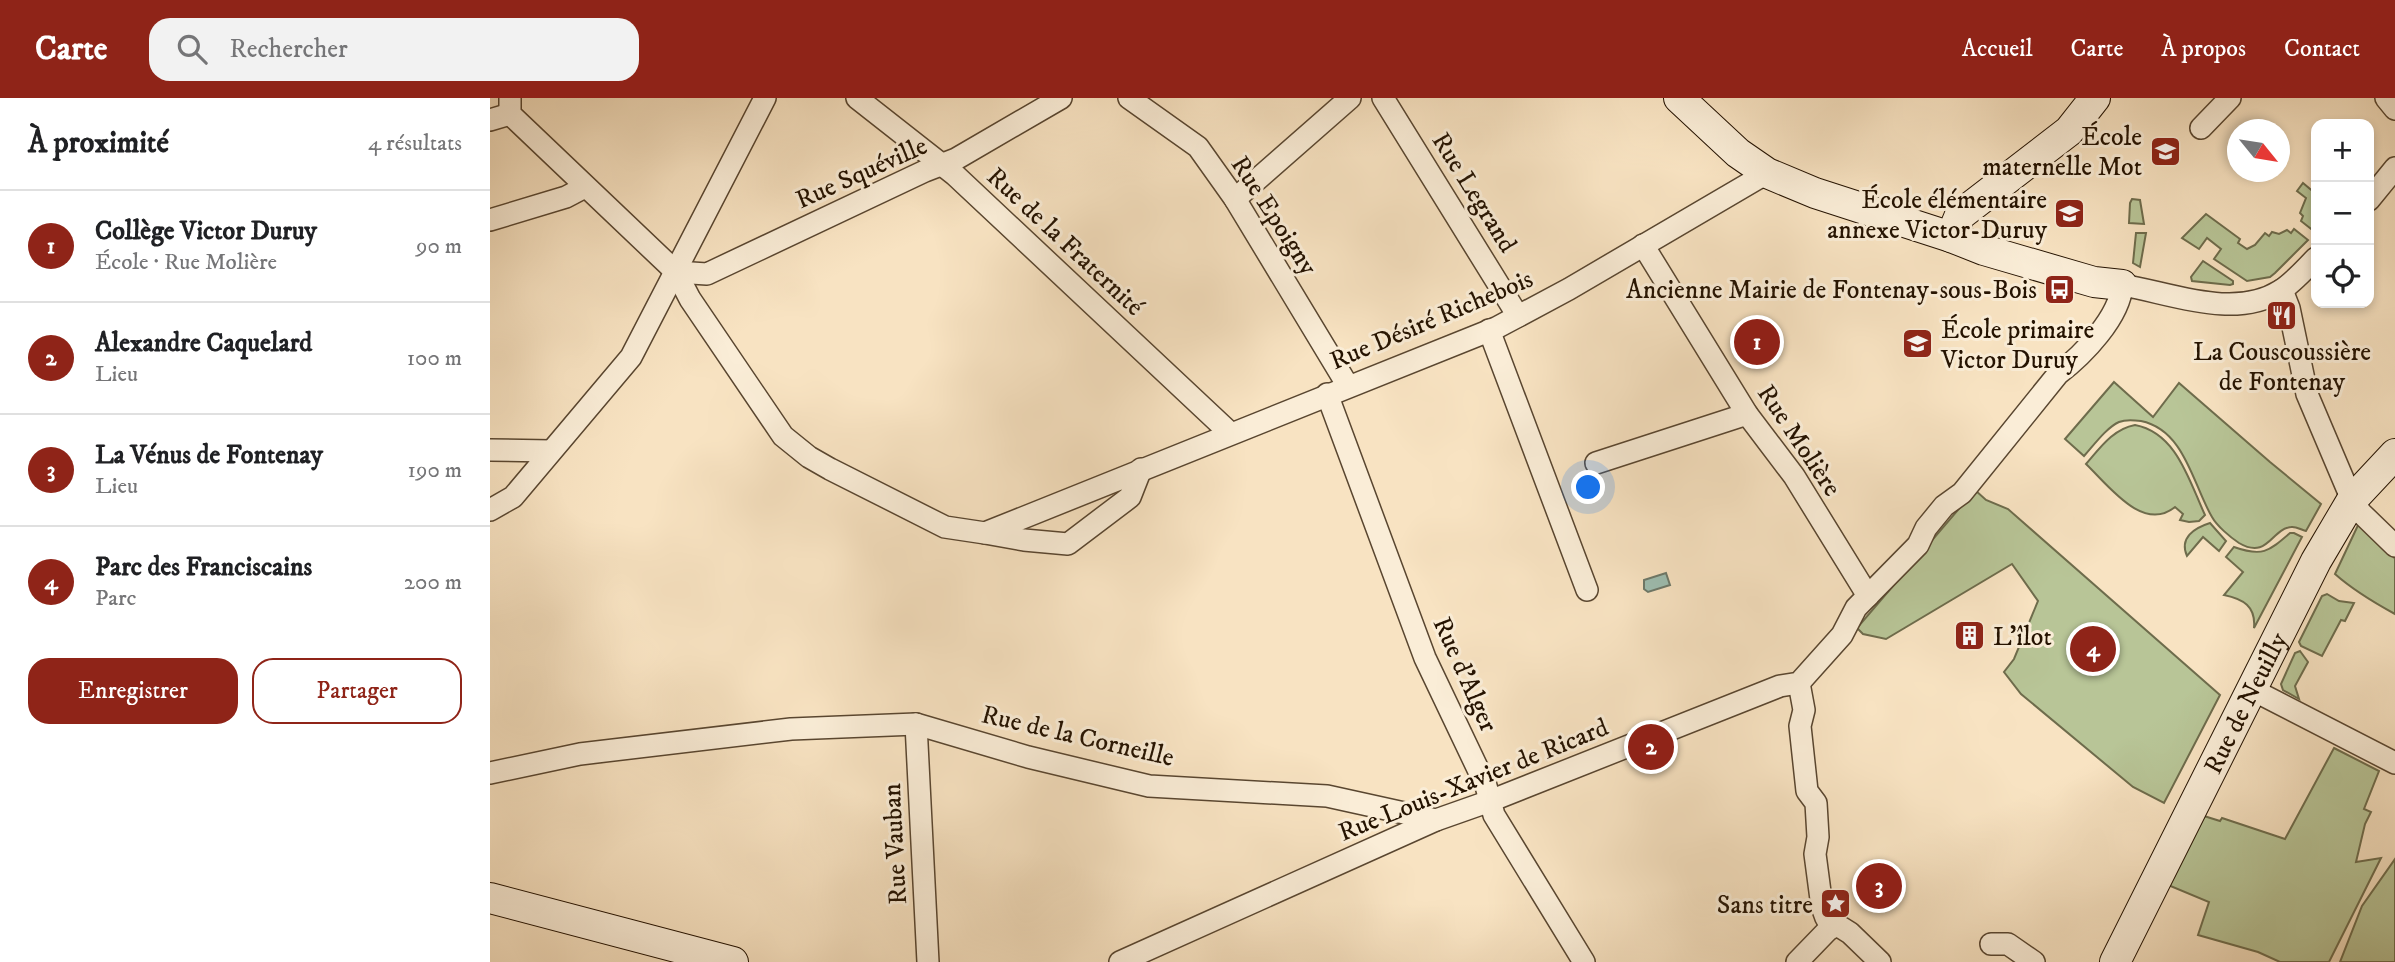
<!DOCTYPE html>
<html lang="fr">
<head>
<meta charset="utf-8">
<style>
	:root { --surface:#fff; --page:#f2f2f2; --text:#202124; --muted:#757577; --line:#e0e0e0; --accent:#8f2418 }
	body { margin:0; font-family:"IM FELL DW Pica",serif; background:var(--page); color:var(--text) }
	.controls { position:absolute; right:21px; top:21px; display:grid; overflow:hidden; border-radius:14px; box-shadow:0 4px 10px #0003 }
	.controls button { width:63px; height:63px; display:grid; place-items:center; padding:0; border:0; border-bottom:2px solid var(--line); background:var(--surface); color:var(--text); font:35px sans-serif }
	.compass { position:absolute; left:1737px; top:21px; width:63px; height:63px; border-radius:50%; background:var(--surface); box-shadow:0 4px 10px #0003; rotate:120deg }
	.you { position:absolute; left:1099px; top:390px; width:24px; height:24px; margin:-18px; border:5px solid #fff; border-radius:50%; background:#1a73e8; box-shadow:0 0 0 10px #1a73e833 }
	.badge { display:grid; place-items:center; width:46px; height:46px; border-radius:50%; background:var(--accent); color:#fff; font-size:23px; font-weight:700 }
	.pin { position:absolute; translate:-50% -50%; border:4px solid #fff; box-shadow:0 2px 7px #0006 }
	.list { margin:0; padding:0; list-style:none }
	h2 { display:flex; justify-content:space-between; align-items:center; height:91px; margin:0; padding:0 28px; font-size:30px }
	h2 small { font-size:23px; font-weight:400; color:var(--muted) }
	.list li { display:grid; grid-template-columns:46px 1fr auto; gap:21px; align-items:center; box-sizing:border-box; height:112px; padding:0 28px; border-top:2px solid var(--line) }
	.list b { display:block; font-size:26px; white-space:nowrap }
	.list p { margin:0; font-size:23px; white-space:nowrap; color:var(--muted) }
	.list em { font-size:23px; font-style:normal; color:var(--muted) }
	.actions { display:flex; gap:14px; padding:21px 28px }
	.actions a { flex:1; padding:16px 0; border:2px solid var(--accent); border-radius:21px; text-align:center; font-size:24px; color:var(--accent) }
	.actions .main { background:var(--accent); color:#fff }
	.icon { flex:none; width:38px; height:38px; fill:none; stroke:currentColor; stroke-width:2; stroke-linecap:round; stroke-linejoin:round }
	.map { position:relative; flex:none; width:1905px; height:864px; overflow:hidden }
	header { display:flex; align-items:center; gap:42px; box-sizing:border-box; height:98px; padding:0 35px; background:var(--accent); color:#fff }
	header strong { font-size:33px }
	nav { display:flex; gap:38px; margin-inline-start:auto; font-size:24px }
	.search { width:490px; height:63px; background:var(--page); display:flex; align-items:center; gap:18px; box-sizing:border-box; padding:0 24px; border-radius:21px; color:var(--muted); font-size:26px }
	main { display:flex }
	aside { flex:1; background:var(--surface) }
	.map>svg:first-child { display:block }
	.green { fill:#b8c597; stroke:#6e6c4c; stroke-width:2 }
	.water { fill:#9dbeb1; stroke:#6d796a; stroke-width:2 }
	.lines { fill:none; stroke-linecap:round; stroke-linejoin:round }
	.street-casing { stroke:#594630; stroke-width:24 }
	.secondary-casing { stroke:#241200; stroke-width:32 }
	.street { stroke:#faedd7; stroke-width:21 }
	.secondary { stroke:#faedd7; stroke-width:30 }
	.labels { text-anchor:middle; stroke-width:6; stroke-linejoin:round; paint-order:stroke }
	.poi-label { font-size:26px; fill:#241200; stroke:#faedd7; text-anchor:end }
	.street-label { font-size:26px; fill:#241200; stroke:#faedd7 }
</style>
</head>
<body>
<header>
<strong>Carte</strong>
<div class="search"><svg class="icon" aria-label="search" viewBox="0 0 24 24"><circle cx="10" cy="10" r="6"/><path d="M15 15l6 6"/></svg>Rechercher</div>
<nav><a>Accueil</a><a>Carte</a><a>À propos</a><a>Contact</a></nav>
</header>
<main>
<aside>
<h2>À proximité<small>4 résultats</small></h2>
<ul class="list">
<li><span class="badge">1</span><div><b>Collège Victor Duruy</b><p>École · Rue Molière</p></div><em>90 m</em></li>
<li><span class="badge">2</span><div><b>Alexandre Caquelard</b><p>Lieu</p></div><em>100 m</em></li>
<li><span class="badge">3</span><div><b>La Vénus de Fontenay</b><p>Lieu</p></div><em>190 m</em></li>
<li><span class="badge">4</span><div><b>Parc des Franciscains</b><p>Parc</p></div><em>200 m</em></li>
</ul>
<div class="actions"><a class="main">Enregistrer</a><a>Partager</a></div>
</aside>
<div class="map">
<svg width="1905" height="864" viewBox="0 0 1905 864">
	<rect width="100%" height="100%" fill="#f8e3c2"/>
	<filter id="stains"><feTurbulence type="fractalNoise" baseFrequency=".00286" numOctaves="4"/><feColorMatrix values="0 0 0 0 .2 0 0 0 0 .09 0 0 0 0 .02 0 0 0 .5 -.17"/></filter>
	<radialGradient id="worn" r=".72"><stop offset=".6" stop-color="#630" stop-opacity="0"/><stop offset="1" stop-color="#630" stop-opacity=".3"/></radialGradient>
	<g class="green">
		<path d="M1813 85 1826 96 1825 134 1811 123 1813 118 1810 115 1816 100 1807 93Z"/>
		<path d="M1642 101 1650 102 1654 126 1639 125 1640 105Z"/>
		<path d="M1716 116 1750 141 1748 145 1757 151 1765 147 1775 135 1779 138 1782 134 1789 136 1797 132 1801 135 1804 131 1818 142 1785 175 1780 179 1757 183 1724 161 1731 151 1717 140 1709 151 1692 140Z"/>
		<path d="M1646 135H1656L1650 169 1643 165Z"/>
		<path d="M1713 163 1743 183V186L1740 187 1702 183 1701 179Z"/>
		<path d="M1624 284 1663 319 1689 285 1780 364 1831 406 1816 433C1811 432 1806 428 1801 429 1781 431 1778 462 1749 445 1740 439 1727 428 1722 419 1703 387 1695 332 1651 323 1644 322 1636 321 1629 324 1616 330 1604 347 1594 358L1575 341Z"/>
		<path d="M1645 327C1687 335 1699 383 1715 417L1709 423 1699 424 1690 422 1693 416 1685 409C1653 435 1619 388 1596 366 1610 350 1623 331 1645 327Z"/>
		<path d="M1485 392 1496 402 1518 411 1730 597 1674 705 1643 689 1531 596 1514 574 1524 561 1548 503 1522 466 1396 541 1373 536 1367 530Z"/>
		<path d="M1870 423 1899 450 1905 461V516C1883 504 1863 492 1845 476Z"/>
		<path d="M1720 425 1736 443 1729 453 1713 439 1697 458C1689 440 1704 430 1720 425Z"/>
		<path d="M1800 435H1804L1812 439 1764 530C1766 508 1753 501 1734 497L1753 474 1736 459 1744 449C1772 459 1778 454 1800 435Z"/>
		<path d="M1837 496 1849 503 1864 505 1855 523 1851 522 1832 558 1811 548 1809 544 1832 498Z"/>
		<path d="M1810 553 1818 564 1805 588 1809 601 1793 592 1791 586 1805 555Z"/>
		<path d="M1844 650 1889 673 1874 711 1881 714 1875 726 1866 764 1891 760 1839 864H1790L1768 854 1708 837 1719 804 1678 787 1714 718 1730 723 1732 720 1795 741Z"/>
		<path d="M1905 761V864H1850L1872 808Z"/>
	</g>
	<path class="water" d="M1176 475 1180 487 1158 494 1154 491V482Z"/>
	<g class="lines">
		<defs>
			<g id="street">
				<path d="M20 0V16L186 174 200 201 293 338 319 359 340 371 455 429 495 435 1006 230 1079 191 1277 75"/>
				<path d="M367 0 465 77 740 335"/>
				<path d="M639 0 708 49 745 101 858 288"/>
				<path d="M893 0 1028 218"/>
				<path d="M1896 0 1905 11"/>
				<path d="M0 22 20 16"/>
				<path d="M1711 30 1740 0"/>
				<path d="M745 101 860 0"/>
				<path d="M1879 102 1905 70"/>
				<path d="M0 122 76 99 95 89"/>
				<path d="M1153 147 1257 316 1304 378 1378 498"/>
				<path d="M186 174 217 176 435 73 466 61 571 0"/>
				<path d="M1792 192 1799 210 1817 296 1862 402 1871 415 1905 448"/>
				<path d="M999 232 1097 492"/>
				<path d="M837 296 935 560 996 688 1004 717 1094 864"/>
				<path d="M0 352 61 353"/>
				<path d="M1106 365 1257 316"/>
				<path d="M0 412 23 399 141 259 275 0"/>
				<path d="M495 435 534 442 578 446 640 399 651 371"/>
				<path d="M1309 585 1314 612 1310 628 1317 693 1326 705 1328 739 1325 756 1332 809 1336 820 1360 835 1390 864"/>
				<path d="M1761 591 1905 665"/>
				<path d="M426 626 438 864"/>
				<path d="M0 675 90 656 301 631 426 626 538 659 659 688 837 698 946 722"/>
				<path d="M1501 846H1518L1544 864"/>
				<path d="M630 864 946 722 1000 703 1290 588 1309 585 1352 537 1366 510 1428 447 1436 430 1454 408 1472 395 1568 276C1593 257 1630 219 1632 187 1681 195 1744 222 1790 193 1803 185 1815 171 1826 160"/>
				<path d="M1307 864 1338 832 1346 827"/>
			</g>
			<g id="secondary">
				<path d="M1189 0 1248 55 1277 75 1325 95 1461 139 1494 152 1604 184 1632 187"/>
				<path d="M1461 139 1470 117 1579 33 1605 0"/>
				<path d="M0 800 243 864"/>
				<path id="s1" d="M1625 864 1826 463 1862 402 1905 356"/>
			</g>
		</defs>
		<use href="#street" class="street-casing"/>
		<use href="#secondary" class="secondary-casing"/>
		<use href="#street" class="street"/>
		<use href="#secondary" class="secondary"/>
	</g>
	<defs>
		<symbol id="school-square" viewBox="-11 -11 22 22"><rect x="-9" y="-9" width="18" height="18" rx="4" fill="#8f2418" stroke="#faedd7"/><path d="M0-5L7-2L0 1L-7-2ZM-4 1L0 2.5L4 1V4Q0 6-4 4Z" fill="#fff"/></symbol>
		<symbol id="bus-square" viewBox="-11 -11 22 22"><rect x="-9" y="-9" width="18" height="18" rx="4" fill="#8f2418" stroke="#faedd7"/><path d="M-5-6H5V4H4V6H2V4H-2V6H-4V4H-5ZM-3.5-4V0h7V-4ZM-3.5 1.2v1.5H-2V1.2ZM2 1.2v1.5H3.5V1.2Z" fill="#fff"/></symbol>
		<symbol id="restaurant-square" viewBox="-11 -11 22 22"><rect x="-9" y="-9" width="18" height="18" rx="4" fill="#8f2418" stroke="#faedd7"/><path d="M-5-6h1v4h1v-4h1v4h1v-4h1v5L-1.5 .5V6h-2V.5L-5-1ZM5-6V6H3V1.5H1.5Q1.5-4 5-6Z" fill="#fff"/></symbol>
		<symbol id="building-square" viewBox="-11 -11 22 22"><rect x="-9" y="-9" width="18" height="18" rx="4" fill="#8f2418" stroke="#faedd7"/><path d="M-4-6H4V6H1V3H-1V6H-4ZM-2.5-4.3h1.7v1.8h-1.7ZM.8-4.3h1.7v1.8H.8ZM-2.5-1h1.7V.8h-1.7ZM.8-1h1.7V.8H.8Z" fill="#fff"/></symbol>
		<symbol id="sight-square" viewBox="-11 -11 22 22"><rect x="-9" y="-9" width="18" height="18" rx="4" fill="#8f2418" stroke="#faedd7"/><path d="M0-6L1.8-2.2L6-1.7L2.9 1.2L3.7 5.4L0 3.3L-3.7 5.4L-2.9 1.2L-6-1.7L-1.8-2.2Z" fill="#fff"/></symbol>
	</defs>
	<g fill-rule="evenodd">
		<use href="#school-square" x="1658" y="36" width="35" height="35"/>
		<use href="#school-square" x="1562" y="98" width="35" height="35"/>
		<use href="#bus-square" x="1552" y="174" width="35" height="35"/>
		<use href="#restaurant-square" x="1774" y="200" width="35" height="35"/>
		<use href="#school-square" x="1410" y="228" width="35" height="35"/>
		<use href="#building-square" x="1462" y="520" width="35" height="35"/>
		<use href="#sight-square" x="1328" y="788" width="35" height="35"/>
	</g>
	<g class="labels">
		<g class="poi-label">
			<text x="1652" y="47">École<tspan x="1652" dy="30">maternelle Mot</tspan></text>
			<text x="1557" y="110">École élémentaire<tspan x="1557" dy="30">annexe Victor-Duruy</tspan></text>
			<text x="1547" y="200">Ancienne Mairie de Fontenay-sous-Bois</text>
			<text x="1451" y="240" text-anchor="start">École primaire<tspan x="1451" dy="30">Victor Duruy</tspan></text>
			<text x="1792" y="262" text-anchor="middle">La Couscoussière<tspan x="1792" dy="30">de Fontenay</tspan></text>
			<text x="1503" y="547" text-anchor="start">L'îlot</text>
			<text x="1323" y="815">Sans titre</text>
		</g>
		<g class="street-label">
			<text transform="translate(371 74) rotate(-24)" y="9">Rue Squéville</text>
			<text transform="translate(985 94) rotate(58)" y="9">Rue Legrand</text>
			<text transform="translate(785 117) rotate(57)" y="9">Rue Epoigny</text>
			<text transform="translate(576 143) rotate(43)" y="9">Rue de la Fraternité</text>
			<text transform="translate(941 221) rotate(-23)" y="9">Rue Désiré Richebois</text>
			<text transform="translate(1310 342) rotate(56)" y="9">Rue Molière</text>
			<text transform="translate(976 576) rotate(66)" y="9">Rue d'Alger</text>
			<text dy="9" stroke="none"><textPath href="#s1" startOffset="290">Rue de Neuilly</textPath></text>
			<text transform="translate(588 637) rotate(13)" y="9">Rue de la Corneille</text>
			<text transform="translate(983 681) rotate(-22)" y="9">Rue Louis-Xavier de Ricard</text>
			<text transform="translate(404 746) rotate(-93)" y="9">Rue Vauban</text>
		</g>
	</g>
	<rect width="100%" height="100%" filter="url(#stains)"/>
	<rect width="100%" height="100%" fill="url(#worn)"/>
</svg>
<div class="controls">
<button>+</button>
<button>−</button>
<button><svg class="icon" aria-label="locate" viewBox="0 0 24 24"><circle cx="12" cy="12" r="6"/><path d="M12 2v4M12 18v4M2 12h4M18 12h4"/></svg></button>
</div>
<svg class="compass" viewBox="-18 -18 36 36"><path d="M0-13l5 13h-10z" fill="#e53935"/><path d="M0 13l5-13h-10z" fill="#757577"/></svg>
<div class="you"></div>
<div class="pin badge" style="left:1267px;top:244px">1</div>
<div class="pin badge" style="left:1161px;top:649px">2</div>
<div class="pin badge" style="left:1389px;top:788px">3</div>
<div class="pin badge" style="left:1603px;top:551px">4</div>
</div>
</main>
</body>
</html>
